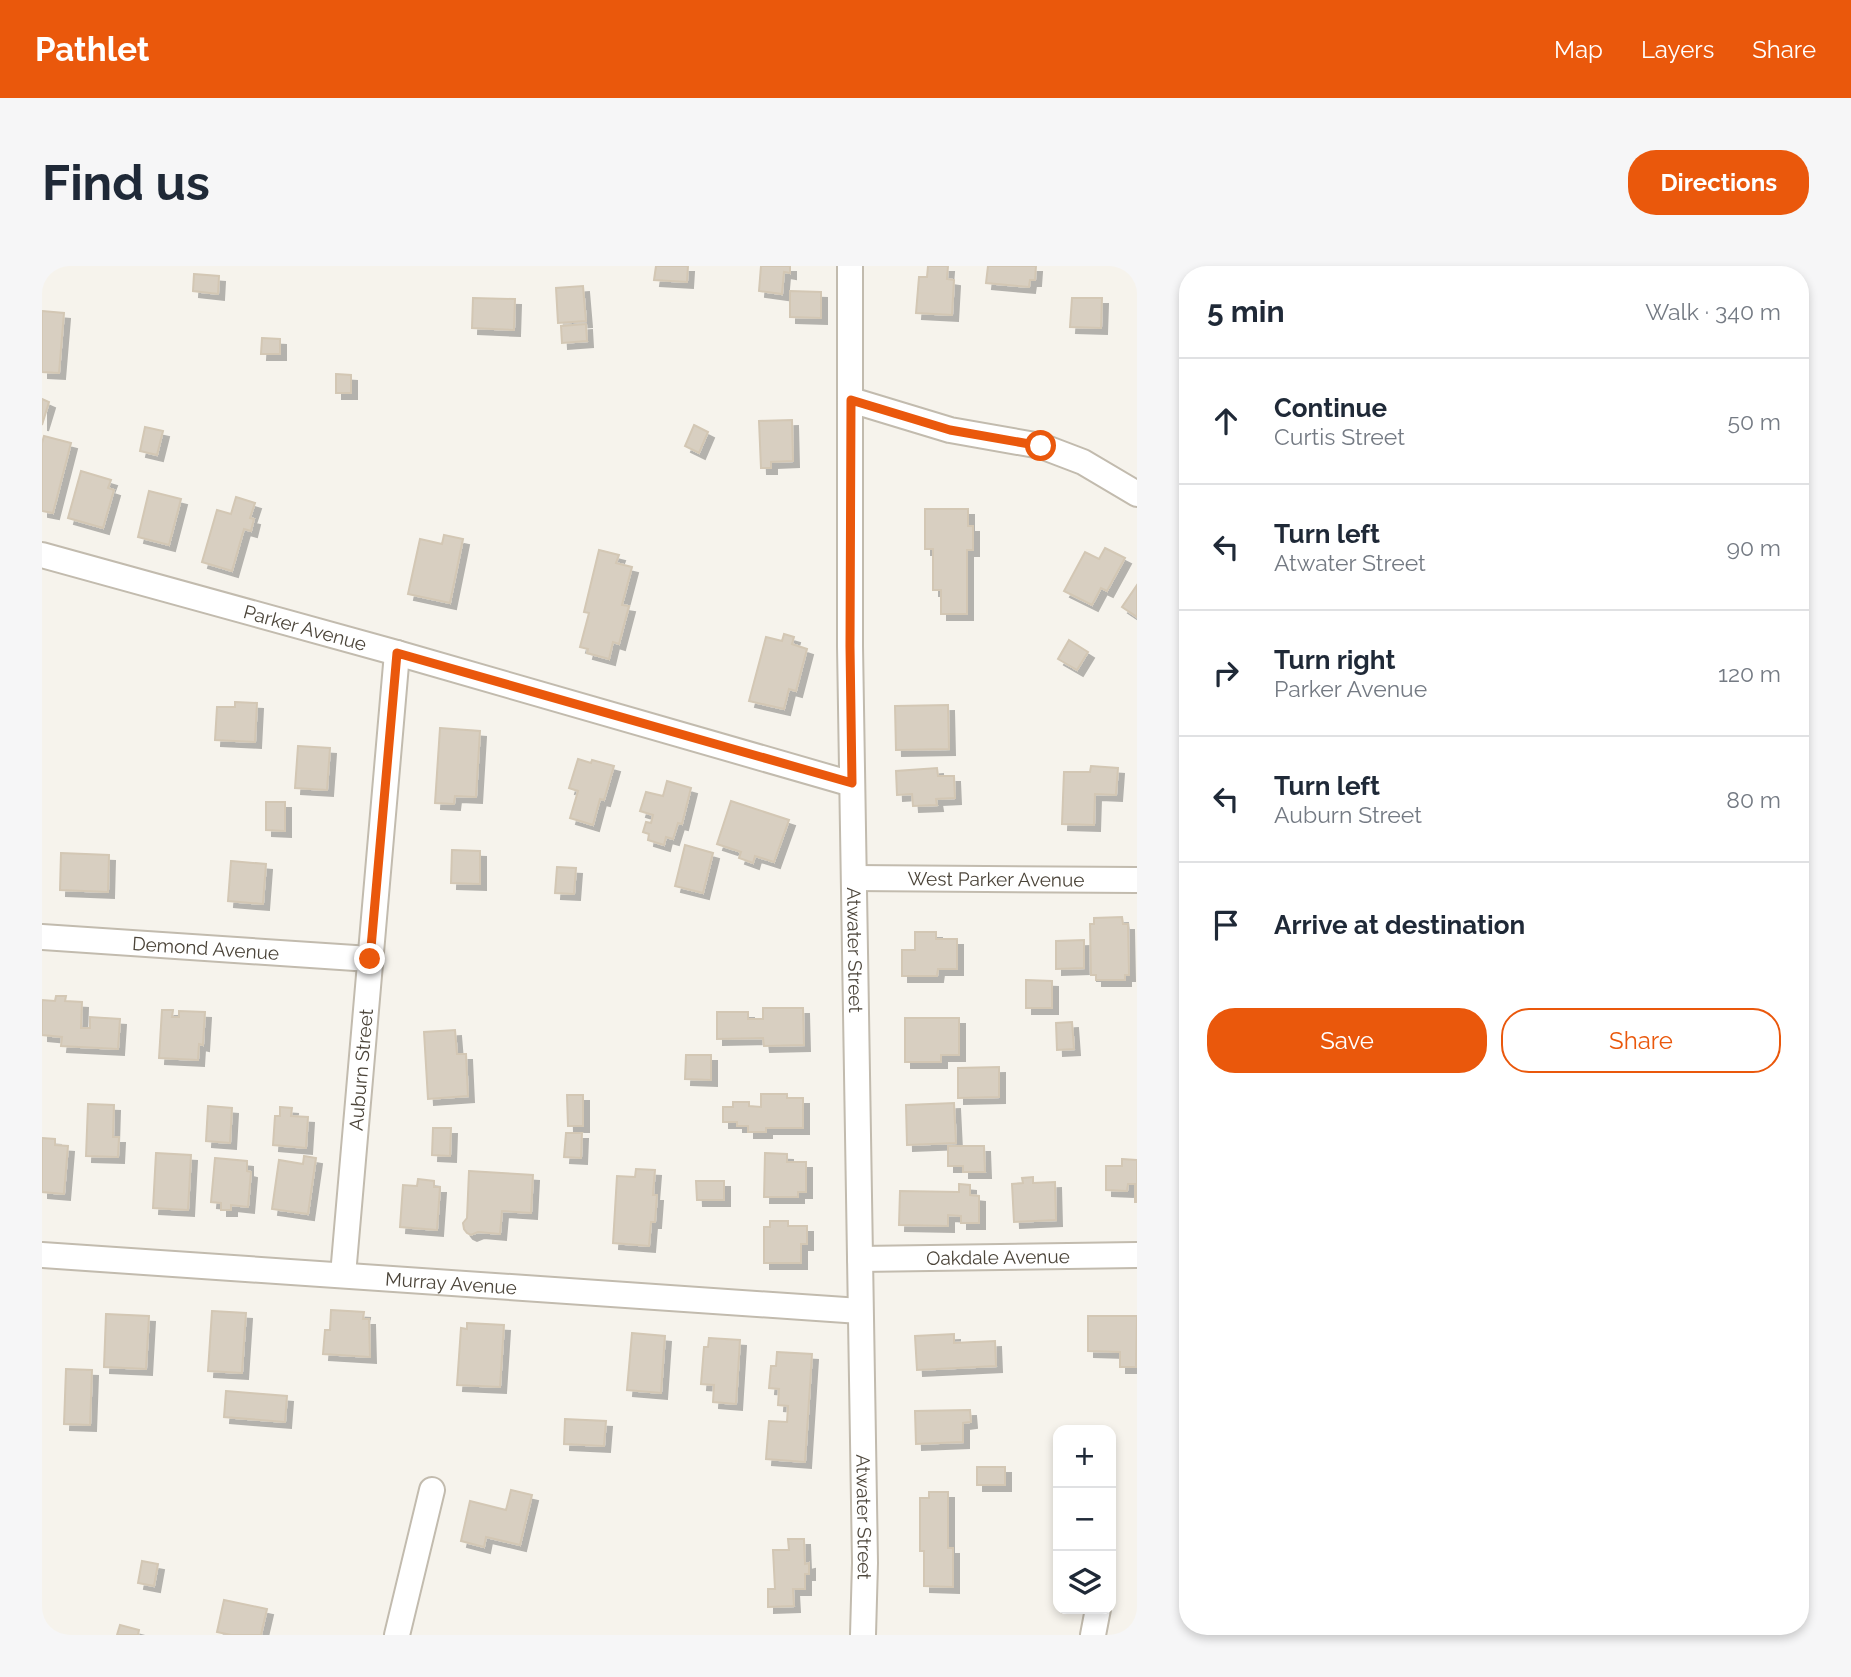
<!DOCTYPE html>
<html lang="en">
<head>
<meta charset="utf-8">
<style>
	:root { --surface:#fff; --page:#f6f6f7; --text:#1f2937; --muted:#747a83; --line:#e0e1e3; --accent:#ea580c }
	body { margin:0; font-family:Raleway,sans-serif; background:var(--page); color:var(--text) }
	.controls { position:absolute; right:21px; bottom:21px; display:grid; overflow:hidden; border-radius:14px; box-shadow:0 4px 10px #0003 }
	.controls button { width:63px; height:63px; display:grid; place-items:center; padding:0; border:0; border-bottom:2px solid var(--line); background:var(--surface); color:var(--text); font:35px sans-serif }
	.stop { position:absolute; width:21px; height:21px; margin:-16px; border:5px solid #ea580c; border-radius:50%; background:#fff }
	.stop.end { background:#ea580c; border-color:#fff; box-shadow:0 2px 7px #0008 }
	.list { margin:0; padding:0; list-style:none }
	h2 { display:flex; justify-content:space-between; align-items:center; height:91px; margin:0; padding:0 28px; font-size:30px }
	h2 small { font-size:23px; font-weight:400; color:var(--muted) }
	.list li { display:grid; grid-template-columns:46px 1fr auto; gap:21px; align-items:center; box-sizing:border-box; height:126px; padding:0 28px; border-top:2px solid var(--line) }
	.list b { display:block; font-size:26px; white-space:nowrap }
	.list p { margin:0; font-size:23px; white-space:nowrap; color:var(--muted) }
	.list em { font-size:23px; font-style:normal; color:var(--muted) }
	.actions { display:flex; gap:14px; padding:21px 28px }
	.actions a { flex:1; padding:16px 0; border:2px solid var(--accent); border-radius:28px; text-align:center; font-size:24px; color:var(--accent) }
	.actions .main { background:var(--accent); color:#fff }
	.icon { flex:none; width:38px; height:38px; fill:none; stroke:currentColor; stroke-width:2; stroke-linecap:round; stroke-linejoin:round }
	.map { position:relative; flex:none; width:1095px; height:1369px; overflow:hidden; border-radius:28px }
	header { display:flex; align-items:center; gap:42px; box-sizing:border-box; height:98px; padding:0 35px; background:var(--accent); color:#fff }
	header strong { font-size:33px }
	nav { display:flex; gap:38px; margin-inline-start:auto; font-size:24px }
	.intro { display:flex; align-items:center; justify-content:space-between; box-sizing:border-box; height:168px; padding:0 42px }
	h1 { margin:0; font-size:49px }
	.button { padding:18px 32px; border-radius:28px; background:var(--accent); color:#fff; font-size:24px; font-weight:700 }
	main { display:flex; gap:42px; padding:0 42px }
	aside { flex:1; background:var(--surface); border-radius:28px; box-shadow:0 4px 10px #0003 }
	.map>svg:first-child { display:block }
	.building { fill:#d8cfc1; stroke:#d3c7b4; stroke-width:2; filter:url(#shadow) }
	.lines { fill:none; stroke-linecap:round; stroke-linejoin:round }
	.minor-casing { stroke:#c2bbae; stroke-width:28 }
	.minor { stroke:#fff; stroke-width:24 }
	.route { stroke:#ea580c; stroke-width:9 }
	.labels { text-anchor:middle; stroke-width:7; stroke-linejoin:round; paint-order:stroke }
	.street-label { font-size:19px; fill:#4b4439; stroke:#fff }
</style>
</head>
<body>
<header>
<strong>Pathlet</strong>
<nav><a>Map</a><a>Layers</a><a>Share</a></nav>
</header>
<div class="intro"><h1>Find us</h1><a class="button">Directions</a></div>
<main>
<div class="map">
<svg width="1095" height="1369" viewBox="0 0 1095 1369">
	<defs>
		<filter id="shadow"><feDropShadow dx="6" dy="6" stdDeviation="0" flood-color="#0004"/></filter>
	</defs>
	<rect width="100%" height="100%" fill="#f6f3ec"/>
	<g class="building">
		<path d="M614 0H646L645 16 612 14Z"/>
		<path d="M719 0H748V7L742 6 740 28 717 25Z"/>
		<path d="M886 0H906L905 13 912 14 910 49 874 47 877 11H885Z"/>
		<path d="M946 0H994L993 14H988L987 21 944 17Z"/>
		<path d="M152 8 177 10 176 28 151 25Z"/>
		<path d="M541 20 544 55 516 57 514 22Z"/>
		<path d="M748 25 779 26V52L748 51Z"/>
		<path d="M431 32 473 33 472 64 430 62Z"/>
		<path d="M1030 32H1060L1059 62 1028 61Z"/>
		<path d="M0 45 22 47 17 107 0 106Z"/>
		<path d="M544 58 545 75 520 77 519 60Z"/>
		<path d="M220 72 238 73V88H219Z"/>
		<path d="M294 108 309 109V127H294Z"/>
		<path d="M0 133 7 136 0 159Z"/>
		<path d="M750 154 751 195 729 196V202H719L717 155Z"/>
		<path d="M652 159 666 166 657 187 643 180Z"/>
		<path d="M103 161 121 165 115 189 98 185Z"/>
		<path d="M2 170 29 177 11 247 0 245V177Z"/>
		<path d="M39 205 69 214 66 222 72 224 61 262 26 252Z"/>
		<path d="M107 225 139 233 127 279 96 271Z"/>
		<path d="M194 231 213 237 208 252 212 253 209 265 202 263 190 305 160 296 175 244 189 248Z"/>
		<path d="M883 243H926V260H931V284H925V348H899V324H891V283H883Z"/>
		<path d="M402 269 421 273 408 337 366 328 378 273 400 278Z"/>
		<path d="M1063 282 1083 292 1065 325 1059 322 1050 339 1022 325 1043 286 1057 293Z"/>
		<path d="M557 284 577 289 574 297 590 301 580 339 587 340 577 378 571 376 567 393 545 387 546 383 538 381 547 347 542 346Z"/>
		<path d="M1095 319V351L1080 341Z"/>
		<path d="M742 368 752 371 750 378 765 383 754 425 747 423 742 443 707 435 724 371 740 375Z"/>
		<path d="M1027 374 1046 386 1035 404 1016 393Z"/>
		<path d="M193 436 215 437 213 476 173 474 175 441H193Z"/>
		<path d="M906 439 907 483 854 484 853 440Z"/>
		<path d="M398 462 438 465 434 531 413 530 412 538 393 537Z"/>
		<path d="M256 480 288 482 285 524 253 522Z"/>
		<path d="M536 493 549 497 550 494 572 500 562 534 558 533 551 559 528 552 536 525 527 522Z"/>
		<path d="M1049 500 1076 502 1074 529 1053 528 1052 559 1020 558 1022 506H1048Z"/>
		<path d="M895 502 896 510H912L913 532 894 533 895 539 871 540 870 528 855 529 854 505Z"/>
		<path d="M625 515 649 522 640 558 636 557 631 573 624 571 622 579 606 574 607 568 601 566 604 556 609 557 611 549 598 545 604 526 621 530Z"/>
		<path d="M689 535 747 554 732 596 713 590 711 597 697 592 699 586 675 578Z"/>
		<path d="M224 536H243V565L224 564Z"/>
		<path d="M643 579 671 587 661 627 633 620Z"/>
		<path d="M410 584 438 585V618L409 617Z"/>
		<path d="M19 587 67 589 66 626 18 624Z"/>
		<path d="M189 595 224 598 221 638 186 635Z"/>
		<path d="M515 601 534 602 532 628 513 627Z"/>
		<path d="M1080 651 1081 658H1086L1087 709H1083V714H1054V709H1049L1048 658H1052V652Z"/>
		<path d="M873 666H894V673H915V703H896L895 710H860V684H873Z"/>
		<path d="M1042 674V702L1014 703V675Z"/>
		<path d="M984 714 1010 715V742H984Z"/>
		<path d="M14 730H24L23 735 40 736 39 762H48V751L78 753 76 783 19 780 20 771 0 769V734L13 735Z"/>
		<path d="M721 742H761L762 779 722 780 721 772 675 773V746H706V753H721Z"/>
		<path d="M120 744H131L130 751H137V745L163 746 161 779 157 778 156 794 117 792Z"/>
		<path d="M863 752H917V789H899V796H863Z"/>
		<path d="M1030 756 1032 783 1015 784 1014 757Z"/>
		<path d="M413 764 415 788H424L426 830 386 833 382 766Z"/>
		<path d="M644 789H669V814L643 813Z"/>
		<path d="M957 801V831L916 832V802Z"/>
		<path d="M719 828H745V832H761V862H724V866H706V860H695V856H681V841H691V836H707V840L719 841Z"/>
		<path d="M525 829H541V860H526Z"/>
		<path d="M912 837 914 877 865 879 864 839Z"/>
		<path d="M46 838 72 839 71 871H77L76 891 44 890Z"/>
		<path d="M166 840 190 842 188 877 164 875Z"/>
		<path d="M238 841 250 842 249 850 266 851 264 882 231 879 233 850H238Z"/>
		<path d="M391 862H409L408 890 390 889Z"/>
		<path d="M524 867H540L539 892 522 891Z"/>
		<path d="M0 872 13 873V879L26 880 22 928 0 926Z"/>
		<path d="M906 880H942L943 906H921V900H906Z"/>
		<path d="M114 887 149 889 146 944 111 942Z"/>
		<path d="M723 887 745 888V896H764V926H756V931H722Z"/>
		<path d="M262 890 274 892 266 948 230 943 237 894 261 898Z"/>
		<path d="M173 892 205 895V905L209 906 206 941 189 939V944H179V937L169 936Z"/>
		<path d="M1080 893 1095 894V936H1093V918H1086L1085 925 1064 924V900H1080Z"/>
		<path d="M594 903 613 904 611 929H615L613 956H609L607 980 571 977 575 910 593 911Z"/>
		<path d="M427 905 491 909 489 947 460 945 458 968 436 966 429 969 425 967 422 963 421 957 425 952Z"/>
		<path d="M991 911V917L1013 916 1014 954 972 956 970 918 981 917 980 912Z"/>
		<path d="M376 913 392 915V921H398L395 964 358 961 361 919 375 920Z"/>
		<path d="M654 915H682V934H655Z"/>
		<path d="M917 918 928 919V929L937 930V957H919V950L906 949V960L857 959 858 925 917 926Z"/>
		<path d="M728 955H746V960H765V978H759V997H722V961H728Z"/>
		<path d="M289 1044 322 1046 321 1053H327L328 1091 281 1088 283 1064H288Z"/>
		<path d="M170 1045 204 1047 200 1107 166 1105Z"/>
		<path d="M64 1048 107 1050 104 1103 62 1101Z"/>
		<path d="M1046 1050H1095L1094 1101H1078V1086L1046 1085Z"/>
		<path d="M425 1057 462 1059 458 1121 415 1119 419 1062 425 1063Z"/>
		<path d="M590 1067 623 1070 619 1127 585 1124Z"/>
		<path d="M912 1068V1077L953 1075 954 1100 875 1104 873 1070Z"/>
		<path d="M667 1072 698 1074 694 1138 671 1136 672 1119 659 1118 662 1081H666Z"/>
		<path d="M735 1086 770 1088 763 1196 724 1193 727 1155 745 1156 746 1140 736 1139 737 1123 727 1122 729 1100H734Z"/>
		<path d="M24 1103 50 1104 48 1159 22 1158Z"/>
		<path d="M184 1125 245 1130 243 1156 182 1151Z"/>
		<path d="M928 1144 929 1156 921 1157V1176L874 1178 873 1145Z"/>
		<path d="M523 1153 564 1155 562 1180 522 1178Z"/>
		<rect x="935" y="1201" width="28" height="18"/>
		<path d="M469 1224 490 1229 478 1279 444 1271 442 1281 419 1275 428 1235 464 1244Z"/>
		<path d="M887 1226H906V1282H911V1321L882 1320V1285H878V1232H887Z"/>
		<path d="M746 1273H762L763 1298 767 1297V1308H763V1323H751L752 1340 726 1341V1323H733L731 1284H747Z"/>
		<path d="M100 1295 116 1298 112 1320 96 1317Z"/>
		<path d="M182 1334 225 1343 219 1369H189L175 1366Z"/>
		<path d="M78 1359 97 1364 96 1369H75Z"/>
	</g>
	<g class="lines">
		<defs>
			<g id="minor">
				<path id="s1" d="M808 0V380L823 1297 821 1369"/>
				<path d="M809 134 908 164 999 180 1041 196 1095 228"/>
				<path id="s2" d="M0 289 355 387 810 518"/>
				<path id="s3" d="M812 612 1095 614"/>
				<path id="s4" d="M0 671 328 693"/>
				<path id="s5" d="M0 989 818 1045"/>
				<path id="s6" d="M818 993 1095 989"/>
				<path id="s7" d="M301 1009 355 387"/>
				<path d="M355 1369 390 1224"/>
				<path d="M1051 1369 1056 1343"/>
			</g>
		</defs>
		<use href="#minor" class="minor-casing"/>
		<use href="#minor" class="minor"/>
	</g>
	<g class="lines">
		<path class="route" d="M328 693 355 387 810 517 808 380 809 134 908 164 999 180"/>
	</g>
	<g class="labels">
		<g class="street-label">
			<text dy="7" stroke="none"><textPath href="#s2" startOffset="273">Parker Avenue</textPath></text>
			<text dy="7" stroke="none"><textPath href="#s3" startOffset="142">West Parker Avenue</textPath></text>
			<text dy="7" stroke="none"><textPath href="#s4" startOffset="164">Demond Avenue</textPath></text>
			<text dy="7" stroke="none"><textPath href="#s1" startOffset="684">Atwater Street</textPath></text>
			<text dy="7" stroke="none"><textPath href="#s7" startOffset="206">Auburn Street</textPath></text>
			<text dy="7" stroke="none"><textPath href="#s6" startOffset="138">Oakdale Avenue</textPath></text>
			<text dy="7" stroke="none"><textPath href="#s5" startOffset="410">Murray Avenue</textPath></text>
			<text dy="7" stroke="none"><textPath href="#s1" startOffset="1251">Atwater Street</textPath></text>
		</g>
	</g>
</svg>
<div class="controls">
<button>+</button>
<button>−</button>
<button><svg class="icon" aria-label="layers" viewBox="0 0 24 24"><path d="M12 4l9 5-9 5-9-5zM3 14l9 5 9-5"/></svg></button>
</div>
<div class="stop" style="left:999px;top:180px"></div>
<div class="stop end" style="left:328px;top:693px"></div>
</div>
<aside>
<h2>5 min<small>Walk · 340 m</small></h2>
<ul class="list">
<li><svg class="icon" aria-label="ahead" viewBox="0 0 24 24"><path d="M12 20V5M6 11l6-6 6 6"/></svg><div><b>Continue</b><p>Curtis Street</p></div><em>50 m</em></li>
<li><svg class="icon" aria-label="left" viewBox="0 0 24 24"><path d="M17 20v-9H6M10 6l-5 5 5 5"/></svg><div><b>Turn left</b><p>Atwater Street</p></div><em>90 m</em></li>
<li><svg class="icon" aria-label="right" viewBox="0 0 24 24"><path d="M7 20v-9h11M14 6l5 5-5 5"/></svg><div><b>Turn right</b><p>Parker Avenue</p></div><em>120 m</em></li>
<li><svg class="icon" aria-label="left" viewBox="0 0 24 24"><path d="M17 20v-9H6M10 6l-5 5 5 5"/></svg><div><b>Turn left</b><p>Auburn Street</p></div><em>80 m</em></li>
<li><svg class="icon" aria-label="arrive" viewBox="0 0 24 24"><path d="M6 21V4h12l-3 4 3 4H6"/></svg><div><b>Arrive at destination</b></div></li>
</ul>
<div class="actions"><a class="main">Save</a><a>Share</a></div>
</aside>
</main>
</body>
</html>
